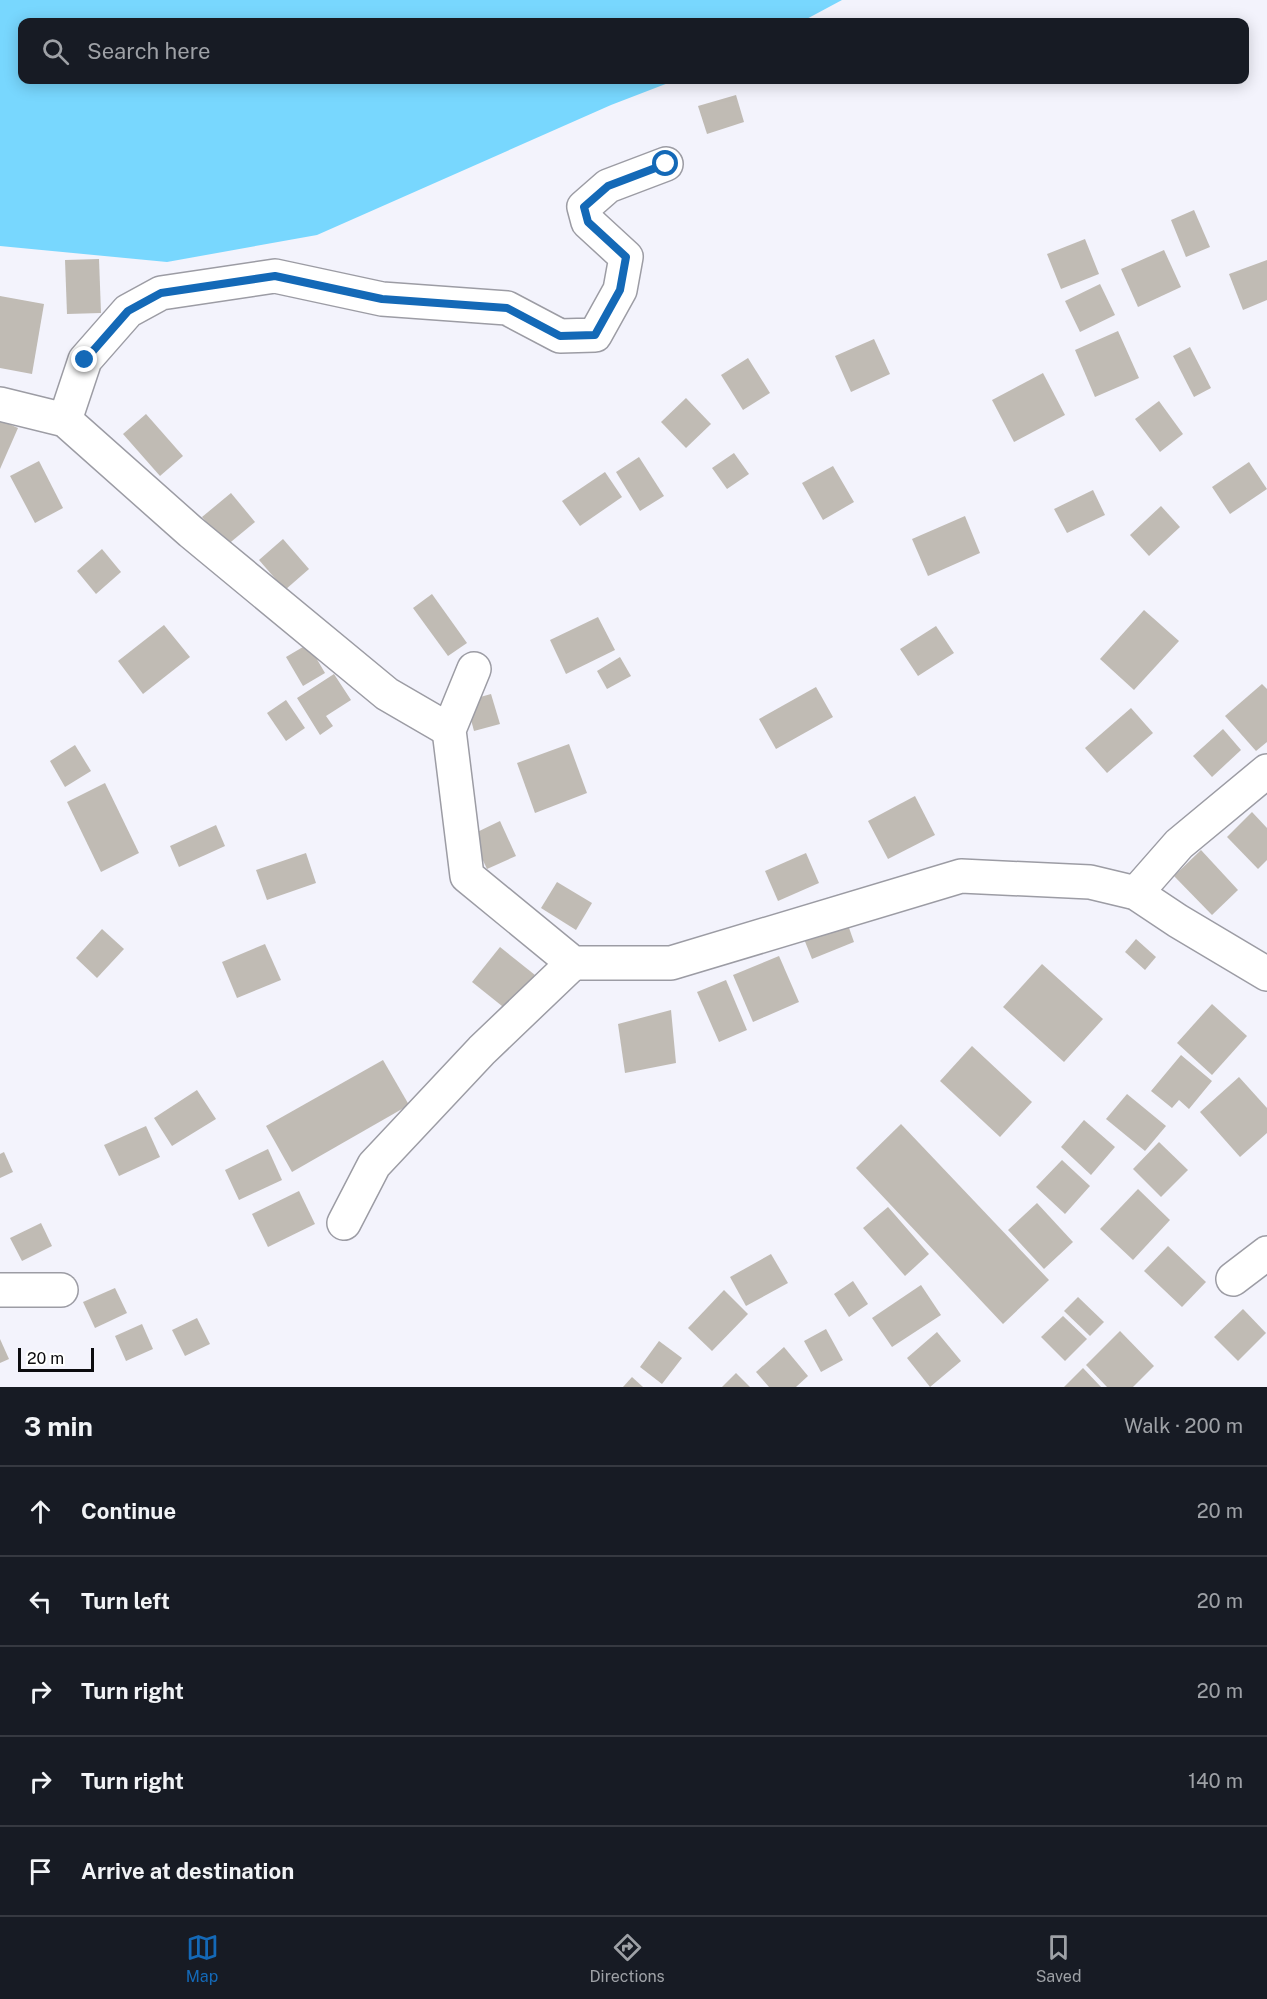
<!DOCTYPE html>
<html lang="en">
<head>
<meta charset="utf-8">
<style>
	:root { --surface:#171b24; --page:#20242c; --text:#f1f3f6; --muted:#9ea1a6; --line:#363941; --accent:#1469b7 }
	body { margin:0; font-family:"Public Sans",sans-serif; background:var(--page); color:var(--text) }
	.scale { position:absolute; left:18px; bottom:15px; width:76px; box-sizing:border-box; padding-left:6px; border:3px solid #0c0c0f; border-top:0; font-size:16px; line-height:21px; white-space:nowrap; color:#0c0c0f; -webkit-text-stroke:4px #fff; paint-order:stroke }
	.stop { position:absolute; width:18px; height:18px; margin:-14px; border:4px solid #1469b7; border-radius:50%; background:#fff }
	.stop.end { background:#1469b7; border-color:#fff; box-shadow:0 2px 6px #0008 }
	.list { margin:0; padding:0; list-style:none }
	h2 { display:flex; justify-content:space-between; align-items:center; height:78px; margin:0; padding:0 24px; font-size:26px }
	h2 small { font-size:20px; font-weight:400; color:var(--muted) }
	.list li { display:grid; grid-template-columns:39px 1fr auto; gap:18px; align-items:center; box-sizing:border-box; height:90px; padding:0 24px; border-top:2px solid var(--line) }
	.list b { display:block; font-size:22px; white-space:nowrap }
	.list em { font-size:20px; font-style:normal; color:var(--muted) }
	.icon { flex:none; width:33px; height:33px; fill:none; stroke:currentColor; stroke-width:2; stroke-linecap:round; stroke-linejoin:round }
	.map { position:relative; flex:none; width:1267px; height:1387px; overflow:hidden }
	.search { position:absolute; background:var(--surface); box-shadow:0 3px 15px #0003; left:18px; right:18px; top:18px; height:66px; display:flex; align-items:center; gap:15px; box-sizing:border-box; padding:0 21px; border-radius:12px; color:var(--muted); font-size:22px }
	.sheet { height:528px; background:var(--surface) }
	nav { display:flex; justify-content:space-around; align-items:center; box-sizing:border-box; height:84px; border-top:2px solid var(--line); background:var(--surface); font-size:16px; color:var(--muted) }
	nav a { display:grid; justify-items:center; gap:3px }
	nav .on { color:var(--accent) }
	.map>svg:first-child { display:block }
	.water { fill:#78d7fe }
	.building { fill:#c0bbb4 }
	.lines { fill:none; stroke-linecap:round; stroke-linejoin:round }
	.minor-casing { stroke:#9c9ca4; stroke-width:36 }
	.minor { stroke:#fff; stroke-width:33 }
	.route { stroke:#1469b7; stroke-width:8 }
</style>
</head>
<body>
<div class="map">
<svg width="1267" height="1387" viewBox="0 0 1267 1387">
	<rect width="100%" height="100%" fill="#f3f3fc"/>
	<path class="water" d="M0 0H842L801 22H22V80H676L611 105 317 235 167 262 0 246Z"/>
	<g class="building">
		<path d="M736 95 744 122 707 134 698 106Z"/>
		<path d="M1194 210 1210 247 1186 257 1171 220Z"/>
		<path d="M1085 239 1099 274 1061 289 1047 254Z"/>
		<path d="M1164 250 1181 287 1138 307 1121 269Z"/>
		<path d="M99 259 101 313 67 314 65 260Z"/>
		<path d="M1267 260V300L1243 310 1229 274Z"/>
		<path d="M1100 284 1115 315 1080 332 1065 301Z"/>
		<path d="M0 296 44 304 32 374 0 368Z"/>
		<path d="M1118 331 1139 378 1095 397 1075 350Z"/>
		<path d="M874 339 890 374 851 392 835 356Z"/>
		<path d="M1190 347 1211 388 1194 397 1173 356Z"/>
		<path d="M748 358 770 393 743 410 721 375Z"/>
		<path d="M1043 373 1065 415 1014 442 992 400Z"/>
		<path d="M686 398 711 424 686 448 661 422Z"/>
		<path d="M1159 401 1183 434 1160 452 1135 419Z"/>
		<path d="M146 414 183 456 160 476 123 434Z"/>
		<path d="M0 420 18 428 0 469Z"/>
		<path d="M734 453 749 474 727 489 712 468Z"/>
		<path d="M639 457 664 496 640 511 616 472Z"/>
		<path d="M39 461 63 508 35 523 10 476Z"/>
		<path d="M1249 462 1267 489 1230 514 1212 487Z"/>
		<path d="M833 466 854 502 823 520 802 483Z"/>
		<path d="M605 472 622 497 580 526 562 501Z"/>
		<path d="M1093 490 1105 515 1067 533 1054 509Z"/>
		<path d="M231 493 255 522 226 546 202 517Z"/>
		<path d="M1161 506 1180 527 1149 556 1130 535Z"/>
		<path d="M965 516 980 553 928 576 912 539Z"/>
		<path d="M283 539 309 569 285 590 259 560Z"/>
		<path d="M102 549 121 572 96 594 77 571Z"/>
		<path d="M432 594 467 643 448 656 413 608Z"/>
		<path d="M1144 610 1179 641 1134 690 1100 659Z"/>
		<path d="M598 617 615 650 566 674 550 640Z"/>
		<path d="M164 625 190 657 143 694 118 661Z"/>
		<path d="M936 626 954 653 918 676 900 649Z"/>
		<path d="M308 644 325 673 303 686 286 657Z"/>
		<path d="M620 657 631 676 607 689 597 671Z"/>
		<path d="M334 674 351 700 326 716 333 726 320 735 297 698Z"/>
		<path d="M1262 684 1267 689V742L1256 751 1225 716Z"/>
		<path d="M816 687 833 717 776 749 759 719Z"/>
		<path d="M491 694 500 724 474 731 466 701Z"/>
		<path d="M286 700 305 728 286 741 267 713Z"/>
		<path d="M1131 708 1153 733 1107 773 1085 748Z"/>
		<path d="M1223 729 1241 750 1212 777 1193 756Z"/>
		<path d="M569 744 587 793 535 813 517 763Z"/>
		<path d="M75 745 91 771 65 787 50 761Z"/>
		<path d="M105 783 139 853 101 872 67 802Z"/>
		<path d="M915 796 935 835 888 859 868 821Z"/>
		<path d="M1252 812 1267 828V860L1258 869 1227 837Z"/>
		<path d="M500 821 516 856 487 869 471 835Z"/>
		<path d="M216 825 225 846 179 867 170 846Z"/>
		<path d="M1201 850 1238 890 1212 915 1174 876Z"/>
		<path d="M306 853 316 883 267 900 256 870Z"/>
		<path d="M806 853 819 883 778 901 765 871Z"/>
		<path d="M557 882 592 903 576 930 541 908Z"/>
		<path d="M848 925 854 942 812 959 804 939Z"/>
		<path d="M102 929 124 949 97 978 76 958Z"/>
		<path d="M1136 939 1156 957 1145 970 1125 952Z"/>
		<path d="M265 944 281 980 237 998 222 962Z"/>
		<path d="M500 947 535 975 507 1010 472 982Z"/>
		<path d="M779 956 799 1002 753 1022 733 975Z"/>
		<path d="M1042 964 1103 1019 1064 1062 1003 1007Z"/>
		<path d="M726 980 747 1030 719 1042 697 992Z"/>
		<path d="M1212 1004 1247 1036 1212 1075 1177 1043Z"/>
		<path d="M671 1010 676 1063 625 1073 618 1024Z"/>
		<path d="M972 1046 1032 1102 1000 1137 940 1081Z"/>
		<path d="M1181 1055 1212 1081 1189 1109 1179 1100 1172 1108 1151 1091Z"/>
		<path d="M383 1060 409 1105 292 1172 266 1126Z"/>
		<path d="M1239 1077 1267 1108V1133L1240 1157 1200 1112Z"/>
		<path d="M197 1090 216 1119 172 1146 154 1118Z"/>
		<path d="M1127 1094 1166 1126 1145 1151 1106 1119Z"/>
		<path d="M1084 1120 1115 1147 1091 1175 1061 1147Z"/>
		<path d="M901 1124 1049 1280 1003 1324 856 1168Z"/>
		<path d="M146 1126 160 1157 119 1176 104 1145Z"/>
		<path d="M1159 1142 1188 1170 1161 1197 1133 1169Z"/>
		<path d="M268 1149 282 1180 239 1200 225 1170Z"/>
		<path d="M4 1152 13 1172 0 1178V1154Z"/>
		<path d="M1062 1160 1090 1186 1065 1214 1036 1187Z"/>
		<path d="M1138 1189 1170 1220 1133 1260 1100 1229Z"/>
		<path d="M299 1191 315 1224 268 1247 252 1214Z"/>
		<path d="M1037 1203 1073 1242 1044 1269 1008 1230Z"/>
		<path d="M888 1207 929 1254 905 1276 863 1228Z"/>
		<path d="M41 1223 52 1246 22 1261 10 1238Z"/>
		<path d="M1168 1246 1206 1282 1182 1307 1144 1271Z"/>
		<path d="M771 1254 788 1283 746 1306 730 1277Z"/>
		<path d="M853 1281 868 1304 849 1317 834 1294Z"/>
		<path d="M921 1285 941 1315 892 1347 872 1318Z"/>
		<path d="M115 1288 127 1313 95 1328 83 1302Z"/>
		<path d="M724 1290 748 1314 712 1351 688 1328Z"/>
		<path d="M1078 1297 1104 1322 1090 1336 1064 1311Z"/>
		<path d="M1243 1309 1266 1333 1238 1361 1214 1337Z"/>
		<path d="M1063 1316 1087 1339 1065 1361 1041 1337Z"/>
		<path d="M197 1318 210 1344 185 1356 172 1330Z"/>
		<path d="M142 1324 153 1349 126 1361 115 1336Z"/>
		<path d="M826 1329 843 1360 821 1372 804 1341Z"/>
		<path d="M1120 1331 1154 1366 1133 1387H1107L1086 1365Z"/>
		<path d="M937 1332 961 1361 930 1387 907 1358Z"/>
		<path d="M0 1339 9 1359 0 1363Z"/>
		<path d="M659 1341 682 1358 662 1384 640 1367Z"/>
		<path d="M784 1347 808 1376 796 1387H769L756 1372Z"/>
		<path d="M1083 1368 1101 1387H1064Z"/>
		<path d="M736 1373 750 1387H722Z"/>
		<path d="M632 1377 643 1387H623Z"/>
	</g>
	<g class="lines">
		<defs>
			<g id="minor">
				<path d="M0 404 65 420 191 532 387 694 449 730"/>
				<path d="M65 420 85 360 128 311 161 293 275 276 382 299 507 308 560 336 595 335 620 290 626 257 588 222 584 207 608 186 666 164"/>
				<path d="M474 669 449 730 467 876 573 963H671L961 876 1090 882 1136 893 1178 921 1267 974"/>
				<path d="M1136 893 1179 844 1267 771"/>
				<path d="M344 1223 374 1165 482 1050 573 963"/>
				<path d="M1233 1279 1267 1253"/>
				<path d="M0 1290H61"/>
			</g>
		</defs>
		<use href="#minor" class="minor-casing"/>
		<use href="#minor" class="minor"/>
	</g>
	<g class="lines">
		<path class="route" d="M85 360 128 311 161 293 275 276 382 299 507 308 560 336 595 335 620 290 626 257 588 222 584 207 608 186 666 164"/>
	</g>
</svg>
<div class="scale">20 m</div>
<div class="stop" style="left:666px;top:164px"></div>
<div class="stop end" style="left:85px;top:360px"></div>
<div class="search"><svg class="icon" aria-label="search" viewBox="0 0 24 24"><circle cx="10" cy="10" r="6"/><path d="M15 15l6 6"/></svg>Search here</div>
</div>
<section class="sheet">
<h2>3 min<small>Walk · 200 m</small></h2>
<ul class="list">
<li><svg class="icon" aria-label="ahead" viewBox="0 0 24 24"><path d="M12 20V5M6 11l6-6 6 6"/></svg><div><b>Continue</b></div><em>20 m</em></li>
<li><svg class="icon" aria-label="left" viewBox="0 0 24 24"><path d="M17 20v-9H6M10 6l-5 5 5 5"/></svg><div><b>Turn left</b></div><em>20 m</em></li>
<li><svg class="icon" aria-label="right" viewBox="0 0 24 24"><path d="M7 20v-9h11M14 6l5 5-5 5"/></svg><div><b>Turn right</b></div><em>20 m</em></li>
<li><svg class="icon" aria-label="right" viewBox="0 0 24 24"><path d="M7 20v-9h11M14 6l5 5-5 5"/></svg><div><b>Turn right</b></div><em>140 m</em></li>
<li><svg class="icon" aria-label="arrive" viewBox="0 0 24 24"><path d="M6 21V4h12l-3 4 3 4H6"/></svg><div><b>Arrive at destination</b></div></li>
</ul>
</section>
<nav>
<a class="on"><svg class="icon" aria-label="map" viewBox="0 0 24 24"><path d="M3 6l6-2 6 2 6-2v14l-6 2-6-2-6 2zM9 4v14M15 6v14"/></svg>Map</a>
<a><svg class="icon" aria-label="directions" viewBox="0 0 24 24"><path d="M12 3l9 9-9 9-9-9zM9 14v-3h6M13 9l2 2-2 2"/></svg>Directions</a>
<a><svg class="icon" aria-label="saved" viewBox="0 0 24 24"><path d="M7 4h10v16l-5-4-5 4z"/></svg>Saved</a>
</nav>
</body>
</html>
